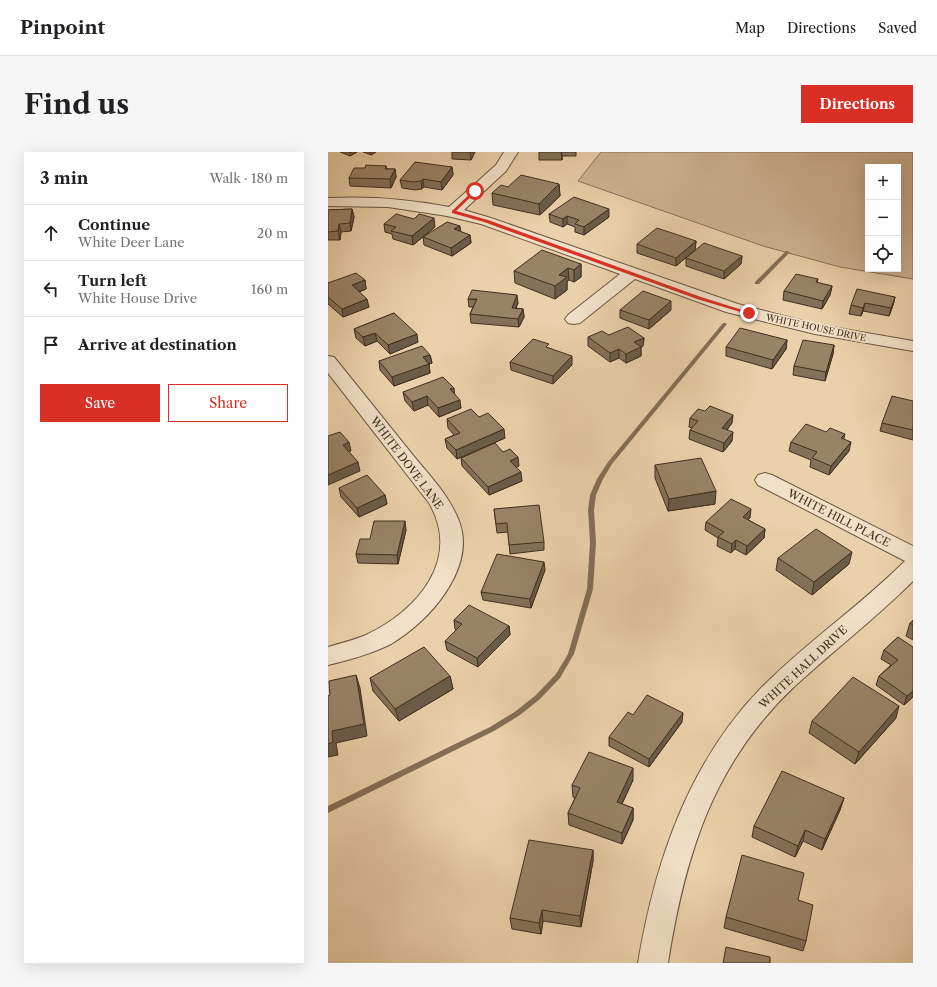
<!DOCTYPE html>
<html lang="en">
<head>
<meta charset="utf-8">
<style>
	:root { --surface:#fff; --page:#f6f6f6; --text:#202124; --muted:#757577; --line:#e0e0e0; --accent:#d93025 }
	body { margin:0; font-family:"Libre Caslon Text",serif; background:var(--page); color:var(--text) }
	.controls { position:absolute; right:12px; top:12px; display:grid; overflow:hidden; border-radius:0px; box-shadow:0 4px 16px #0002 }
	.controls button { width:36px; height:36px; display:grid; place-items:center; padding:0; border:0; border-bottom:1px solid var(--line); background:var(--surface); color:var(--text); font:20px sans-serif }
	.stop { position:absolute; width:12px; height:12px; margin:-9px; border:3px solid #d93025; border-radius:50%; background:#fff }
	.stop.end { background:#d93025; border-color:#fff; box-shadow:0 1px 4px #0008 }
	.list { margin:0; padding:0; list-style:none }
	h2 { display:flex; justify-content:space-between; align-items:center; height:52px; margin:0; padding:0 16px; font-size:17px }
	h2 small { font-size:13px; font-weight:400; color:var(--muted) }
	.list li { display:grid; grid-template-columns:26px 1fr auto; gap:12px; align-items:center; box-sizing:border-box; height:56px; padding:0 16px; border-top:1px solid var(--line) }
	.list b { display:block; font-size:15px; white-space:nowrap }
	.list p { margin:0; font-size:13px; white-space:nowrap; color:var(--muted) }
	.list em { font-size:13px; font-style:normal; color:var(--muted) }
	.actions { display:flex; gap:8px; padding:12px 16px }
	.actions a { flex:1; padding:9px 0; border:1px solid var(--accent); border-radius:0px; text-align:center; font-size:14px; color:var(--accent) }
	.actions .main { background:var(--accent); color:#fff }
	.icon { flex:none; width:22px; height:22px; fill:none; stroke:currentColor; stroke-width:2; stroke-linecap:round; stroke-linejoin:round }
	.map { position:relative; flex:none; width:585px; height:811px; overflow:hidden; border-radius:0px }
	header { display:flex; align-items:center; gap:24px; box-sizing:border-box; height:56px; padding:0 20px; background:var(--surface); border-bottom:1px solid var(--line) }
	header strong { font-size:19px }
	nav { display:flex; gap:22px; margin-inline-start:auto; font-size:14px }
	.intro { display:flex; align-items:center; justify-content:space-between; box-sizing:border-box; height:96px; padding:0 24px }
	h1 { margin:0; font-size:28px }
	.button { padding:10px 18px; border-radius:0px; background:var(--accent); color:#fff; font-size:14px; font-weight:700 }
	main { display:flex; gap:24px; padding:0 24px }
	aside { flex:1; background:var(--surface); border-radius:0px; box-shadow:0 4px 16px #0002 }
	.map>svg:first-child { display:block }
	.green { fill:#ceb593; stroke:#887258; fill-rule:evenodd }
	.lines { fill:none; stroke-linecap:round; stroke-linejoin:round }
	.stream { fill:#846f56; fill-rule:evenodd }
	.minor-casing { stroke:#6c5741; stroke-width:2 }
	.minor { fill:#f2e1c8; fill-rule:evenodd }
	.wall { fill:#847159; stroke:#412e1e }
	.shaded-wall { fill:#6b5c48; stroke:#412e1e }
	.building { fill:#998367; stroke:#412e1e }
	.route { fill:#d93025 }
	.labels { text-anchor:middle; stroke-width:3.5; stroke-linejoin:round; paint-order:stroke }
	.far-street-label { font-size:9px; fill:#412e1e; stroke:#f2e1c8 }
	.street-label { font-size:11px; fill:#412e1e; stroke:#f2e1c8 }
</style>
</head>
<body>
<header>
<strong>Pinpoint</strong>
<nav><a>Map</a><a>Directions</a><a>Saved</a></nav>
</header>
<div class="intro"><h1>Find us</h1><a class="button">Directions</a></div>
<main>
<aside>
<h2>3 min<small>Walk · 180 m</small></h2>
<ul class="list">
<li><svg class="icon" aria-label="ahead" viewBox="0 0 24 24"><path d="M12 20V5M6 11l6-6 6 6"/></svg><div><b>Continue</b><p>White Deer Lane</p></div><em>20 m</em></li>
<li><svg class="icon" aria-label="left" viewBox="0 0 24 24"><path d="M17 20v-9H6M10 6l-5 5 5 5"/></svg><div><b>Turn left</b><p>White House Drive</p></div><em>160 m</em></li>
<li><svg class="icon" aria-label="arrive" viewBox="0 0 24 24"><path d="M6 21V4h12l-3 4 3 4H6"/></svg><div><b>Arrive at destination</b></div></li>
</ul>
<div class="actions"><a class="main">Save</a><a>Share</a></div>
</aside>
<div class="map">
<svg width="585" height="811" viewBox="0 0 585 811">
	<rect width="100%" height="100%" fill="#ebd1ab"/>
	<filter id="stains"><feTurbulence type="fractalNoise" baseFrequency=".005" numOctaves="4"/><feColorMatrix values="0 0 0 0 .2 0 0 0 0 .09 0 0 0 0 .02 0 0 0 .5 -.17"/></filter>
	<radialGradient id="worn" r=".72"><stop offset=".6" stop-color="#630" stop-opacity="0"/><stop offset="1" stop-color="#630" stop-opacity=".3"/></radialGradient>
	<path class="green" d="M273 0H585V127L512 115 435 94 250 29ZM540 15H570V117H540Z"/>
	<g class="lines">
		<g class="stream">
			<path d="M458 99 462 100 431 132H427V130Z"/>
			<path d="M395 171H397L399 172 284 312 275 327 268 343 266 358 268 391 265 437 246 502 232 526 212 547 192 563 166 579 0 661V654L162 575 188 559 208 543 228 522 240 502 259 437 262 391 260 358 262 343 269 327 280 310Z"/>
		</g>
		<defs>
			<g id="minor">
				<path d="M176 0H190L178 19 136 58 163 66 410 152 487 172 585 189V199L487 182 398 160 307 127 252 171 246 172 240 171 237 167 240 163 292 122 153 72 119 64 60 55 0 54V46C41 44 81 47 121 55L168 13Z"/>
				<path d="M0 204 6 205C32 237 58 270 84 302 101 323 121 343 131 369 149 416 101 470 63 492 43 502 21 508 0 513V495C13 491 26 488 38 483 89 459 134 408 101 351L0 221Z"/>
				<path d="M437 321 444 323 585 394V429C548 466 506 498 467 534 385 611 357 703 340 811H310C327 710 360 612 432 537 477 491 531 455 577 409L430 333 427 328 430 323Z"/>
			</g>
		</defs>
		<use href="#minor" class="minor-casing"/>
		<use href="#minor" class="minor"/>
	</g>
	<g class="wall">
		<path d="M12 0H29L22 4Z"/>
		<path d="M35 0H48L43 3Z"/>
		<path d="M124 0H147L143 8 124 7Z"/>
		<path d="M211 0H248V4H234V8H211Z"/>
		<path d="M58 14 59 17H67L68 25 63 36 22 34 21 26 37 16Z"/>
		<path d="M124 15 125 23 114 38 96 35 94 37 87 38 74 36 72 28Z"/>
		<path d="M231 32 232 44 212 63 165 53 164 41 180 35Z"/>
		<path d="M24 57 26 65 23 79 13 80 12 88H0V58Z"/>
		<path d="M221 62 281 65 256 83 247 80V75L239 72 235 75 222 70Z"/>
		<path d="M56 72 107 75 85 93 65 87 64 82 57 80Z"/>
		<path d="M132 80 142 83 143 91 124 104 96 93 95 85Z"/>
		<path d="M368 89 367 98 348 114 309 101V92Z"/>
		<path d="M414 104 413 112 396 127 358 114V106Z"/>
		<path d="M253 112V125L246 130 241 128 239 129V138L227 147 187 131 186 119Z"/>
		<path d="M490 127 489 131 504 134 502 143 494 157 455 148 456 139Z"/>
		<path d="M37 128 38 137 31 140 41 155 15 165 0 152V131Z"/>
		<path d="M567 145 565 153 561 164 535 159 533 164 521 162 523 153Z"/>
		<path d="M140 147 190 151 188 156 195 157 196 165 191 175 143 171 142 162 145 155H141Z"/>
		<path d="M292 158H343L321 177 292 166Z"/>
		<path d="M66 161 90 190 62 202 49 189 37 194 28 186 26 177Z"/>
		<path d="M281 183 316 186 315 194 313 195V204L298 211 291 206 282 210 260 194V185Z"/>
		<path d="M459 188 458 197 444 217 398 204V195Z"/>
		<path d="M506 193 505 202 497 229 465 223 466 214Z"/>
		<path d="M222 197 244 213 225 232 183 218 182 210Z"/>
		<path d="M102 203 104 211 101 212 102 221 66 234 52 218 51 209Z"/>
		<path d="M75 240 127 243 133 256 111 265 100 253 86 259 77 249Z"/>
		<path d="M585 249V288L552 279 554 271Z"/>
		<path d="M151 265 177 286 129 307 119 296 117 287 126 283 120 276 119 267Z"/>
		<path d="M362 266 404 271 399 278 404 289 395 300 361 287 362 278 364 276 361 275Z"/>
		<path d="M516 287 521 299 501 323 482 315 483 308 461 299 463 290Z"/>
		<path d="M175 300 191 314 188 315 194 329 161 343 134 314 133 306Z"/>
		<path d="M327 313 387 352 340 359 327 326Z"/>
		<path d="M11 336 57 343 59 352 31 365 13 345Z"/>
		<path d="M166 357 216 390V398L182 402 180 380 169 381Z"/>
		<path d="M422 366 420 368 437 377 436 386 418 403 407 397 403 401 389 394 390 386 377 378 378 370Z"/>
		<path d="M78 378 70 412 30 411 28 402 42 387Z"/>
		<path d="M450 406 521 412 484 443 448 418Z"/>
		<path d="M217 418 203 456 155 448 153 440Z"/>
		<path d="M126 468 181 474 182 483 150 515 119 498 117 489 128 478 127 477Z"/>
		<path d="M585 468V488L578 484 582 471Z"/>
		<path d="M570 485 585 545 576 553 548 533 551 524 563 513 553 507 556 498Z"/>
		<path d="M122 524 125 537 71 569 45 539 42 526Z"/>
		<path d="M305 563 354 570 321 615 281 594V585Z"/>
		<path d="M568 566 527 612 481 581 484 569Z"/>
		<path d="M305 628 294 652 305 656V668L294 692 241 673 240 661 247 646 245 645 244 633Z"/>
		<path d="M516 646 512 658 494 698 475 689 467 705 424 685 426 674Z"/>
		<path d="M265 698V709L253 775 215 769 213 782 184 777 182 766Z"/>
		<path d="M470 748 478 789 475 799 396 776 398 765Z"/>
	</g>
	<g class="shaded-wall">
		<path d="M22 0H29L22 4Z"/>
		<path d="M42 0H48L43 3Z"/>
		<path d="M142 0H147L143 8Z"/>
		<path d="M233 0H234V8Z"/>
		<path d="M124 15 125 23 114 38 113 30Z"/>
		<path d="M67 17 68 25 63 36 62 27Z"/>
		<path d="M95 27 96 35 94 37 93 29Z"/>
		<path d="M231 32 232 44 212 63 211 52Z"/>
		<path d="M24 57 26 65 23 79 22 71Z"/>
		<path d="M281 57V65L256 83V75Z"/>
		<path d="M239 64V72L235 75V67Z"/>
		<path d="M106 66 107 75 85 93 84 84Z"/>
		<path d="M11 72 13 80 12 88 10 79Z"/>
		<path d="M132 74 133 82 126 77Z"/>
		<path d="M142 83 143 91 124 104 123 96Z"/>
		<path d="M368 89 367 98 348 114V106Z"/>
		<path d="M414 104 413 112 396 127V119Z"/>
		<path d="M253 112V125L246 130V118Z"/>
		<path d="M240 116 241 128 239 129V138L227 147V134L231 123Z"/>
		<path d="M37 128 38 137 26 142 24 133Z"/>
		<path d="M504 134 502 143 494 157 495 149Z"/>
		<path d="M189 143 190 151 184 164V156Z"/>
		<path d="M567 145 565 153 561 164 563 156Z"/>
		<path d="M39 147 41 155 15 165 14 157Z"/>
		<path d="M343 149V158L321 177V168Z"/>
		<path d="M537 151 535 159 533 164 535 156Z"/>
		<path d="M195 157 196 165 191 175 190 167Z"/>
		<path d="M47 181 49 189 37 194 35 185Z"/>
		<path d="M89 182 90 190 62 202 60 193Z"/>
		<path d="M316 186 315 194 312 196 313 195V204L298 211V202L306 190Z"/>
		<path d="M459 188 458 197 444 217 445 208Z"/>
		<path d="M506 193 505 202 497 229 498 220Z"/>
		<path d="M291 197V206L282 210V201Z"/>
		<path d="M102 203 104 211 101 212 102 221 66 234 64 225 95 205Z"/>
		<path d="M244 204V213L225 232V224Z"/>
		<path d="M126 236 127 245 122 237Z"/>
		<path d="M99 244 100 253 86 259 84 250Z"/>
		<path d="M132 248 133 256 111 265 110 256Z"/>
		<path d="M405 263 404 271 393 285 394 276Z"/>
		<path d="M176 277 177 286 129 307 128 298Z"/>
		<path d="M405 280 404 289 395 300 396 291Z"/>
		<path d="M517 282 515 290 513 286Z"/>
		<path d="M21 290 23 299 17 302 15 293Z"/>
		<path d="M523 290 521 299 501 323 503 314Z"/>
		<path d="M190 305 191 314 183 318 182 309Z"/>
		<path d="M30 310 32 319 0 333V323Z"/>
		<path d="M193 320 194 329 161 343 160 335Z"/>
		<path d="M388 339 387 352 340 359 341 347Z"/>
		<path d="M57 343 59 352 31 365 29 356Z"/>
		<path d="M423 357 422 366 414 374 415 365Z"/>
		<path d="M77 369 78 378 70 412 69 403Z"/>
		<path d="M437 377 436 386 418 403 419 394Z"/>
		<path d="M408 388 407 397 403 401 404 392Z"/>
		<path d="M524 400 521 412 484 443 486 430Z"/>
		<path d="M216 410 217 418 203 456 202 447Z"/>
		<path d="M181 474 182 483 150 515 149 506Z"/>
		<path d="M28 523 32 536 39 584 8 591 10 603 0 605V592L4 579Z"/>
		<path d="M122 524 125 537 71 569 67 557Z"/>
		<path d="M585 539V545L576 553 579 544Z"/>
		<path d="M571 554 568 566 527 612 531 600Z"/>
		<path d="M355 561 354 570 321 615V607Z"/>
		<path d="M305 616V628L289 662V650Z"/>
		<path d="M516 646 512 658 494 698 497 687Z"/>
		<path d="M305 656V668L294 692V681Z"/>
		<path d="M477 678 475 689 467 705 470 694Z"/>
		<path d="M265 698V709L253 775 252 764Z"/>
		<path d="M214 758 215 769 213 782 211 771Z"/>
	</g>
	<g class="building">
		<path d="M87 10 124 15 113 30 95 27 93 29 85 30 72 28Z"/>
		<path d="M38 13 58 14 57 17H67L62 27 21 26 26 16H37Z"/>
		<path d="M193 23 231 32 211 52 164 41 173 33 180 35Z"/>
		<path d="M246 45 281 57 256 75 247 72 251 68 239 64 235 67 221 62Z"/>
		<path d="M24 57 22 71 11 72 10 79 0 80V58Z"/>
		<path d="M68 62 86 67 91 62 106 66 84 84 63 79 68 75 56 72Z"/>
		<path d="M119 70 132 74 126 77 142 83 123 96 95 85Z"/>
		<path d="M329 76 368 89 348 106 309 92Z"/>
		<path d="M376 91 414 104 396 119 358 106Z"/>
		<path d="M214 98 253 112 246 118 240 116 231 123 239 125 227 134 186 119Z"/>
		<path d="M28 121 37 128 24 133 39 147 14 157 0 145V131Z"/>
		<path d="M468 122 490 127 488 130 504 134 495 149 456 139Z"/>
		<path d="M529 137 567 145 563 156 537 151 535 156 523 153Z"/>
		<path d="M144 138 189 143 184 156 195 157 190 167 142 162 149 147H140Z"/>
		<path d="M315 139 343 149 321 168 292 158Z"/>
		<path d="M66 161 89 182 60 193 47 181 35 185 26 177Z"/>
		<path d="M300 175 316 186 306 190 313 195 298 202 291 197 282 201 260 185 274 179 281 183Z"/>
		<path d="M412 176 459 188 445 208 398 195Z"/>
		<path d="M205 187 221 192 218 195 244 204 225 224 182 210Z"/>
		<path d="M475 188 506 193 498 220 466 214Z"/>
		<path d="M94 194 102 203 95 205 101 212 64 225 51 209Z"/>
		<path d="M115 225 126 236 122 237 132 248 110 256 99 244 84 250 75 240Z"/>
		<path d="M564 244 585 249V278L554 271Z"/>
		<path d="M382 254 405 263 394 276 405 280 396 291 362 278 370 269 362 266 370 257 377 259Z"/>
		<path d="M143 257 151 265 160 261 176 277 128 298 117 287 132 281 119 267Z"/>
		<path d="M478 272 498 280 502 276 517 282 513 286 523 290 503 314 484 306 489 300 463 290Z"/>
		<path d="M12 280 21 290 15 293 30 310 0 323V284Z"/>
		<path d="M167 291 175 300 182 297 190 305 182 309 193 320 160 335 133 306Z"/>
		<path d="M373 306 388 339 341 347 327 313Z"/>
		<path d="M39 323 57 343 29 356 11 336Z"/>
		<path d="M403 347 423 357 415 365 437 377 419 394 408 388 404 392 390 385 396 380 378 370Z"/>
		<path d="M211 353 216 390 181 393 179 371 168 372 166 357Z"/>
		<path d="M46 369H77L69 403 28 402 32 387H42Z"/>
		<path d="M488 377 524 400 486 430 450 406Z"/>
		<path d="M169 402 216 410 202 447 153 440Z"/>
		<path d="M141 453 181 474 149 506 117 489 134 472 126 468Z"/>
		<path d="M585 468V473L582 471Z"/>
		<path d="M570 485 585 495V539L579 544 551 524 570 508 556 498Z"/>
		<path d="M96 495 122 524 67 557 42 526Z"/>
		<path d="M28 523 36 572 4 579 5 590 0 592V544L2 543 1 529Z"/>
		<path d="M525 525 571 554 531 600 484 569Z"/>
		<path d="M319 543 355 561 321 607 281 585 300 560 305 563Z"/>
		<path d="M261 600 305 616 289 650 305 656 294 681 240 661 252 636 244 633Z"/>
		<path d="M454 619 516 646 497 687 477 678 470 694 426 674Z"/>
		<path d="M201 688 265 698 252 764 214 758 211 771 182 766Z"/>
		<path d="M414 703 476 721 470 748 485 753 478 789 398 765Z"/>
		<path d="M398 795 442 805V811H395Z"/>
	</g>
	<path class="route" d="M146 38 149 39 128 59 160 68 373 145 424 161 419 162 369 147 156 70 124 61V59Z"/>
	<g class="labels">
		<g class="far-street-label">
			<text transform="translate(488 176) rotate(12)" y="3">WHITE HOUSE DRIVE</text>
		</g>
		<g class="street-label">
			<text transform="translate(79 311) rotate(53)" y="4">WHITE DOVE LANE</text>
			<text transform="translate(511 366) rotate(27)" y="4">WHITE HILL PLACE</text>
			<text transform="translate(475 515) rotate(-43)" y="4">WHITE HALL DRIVE</text>
		</g>
	</g>
	<rect width="100%" height="100%" filter="url(#stains)"/>
	<rect width="100%" height="100%" fill="url(#worn)"/>
</svg>
<div class="controls">
<button>+</button>
<button>−</button>
<button><svg class="icon" aria-label="locate" viewBox="0 0 24 24"><circle cx="12" cy="12" r="6"/><path d="M12 2v4M12 18v4M2 12h4M18 12h4"/></svg></button>
</div>
<div class="stop" style="left:147px;top:39px"></div>
<div class="stop end" style="left:421px;top:161px"></div>
</div>
</main>
</body>
</html>
